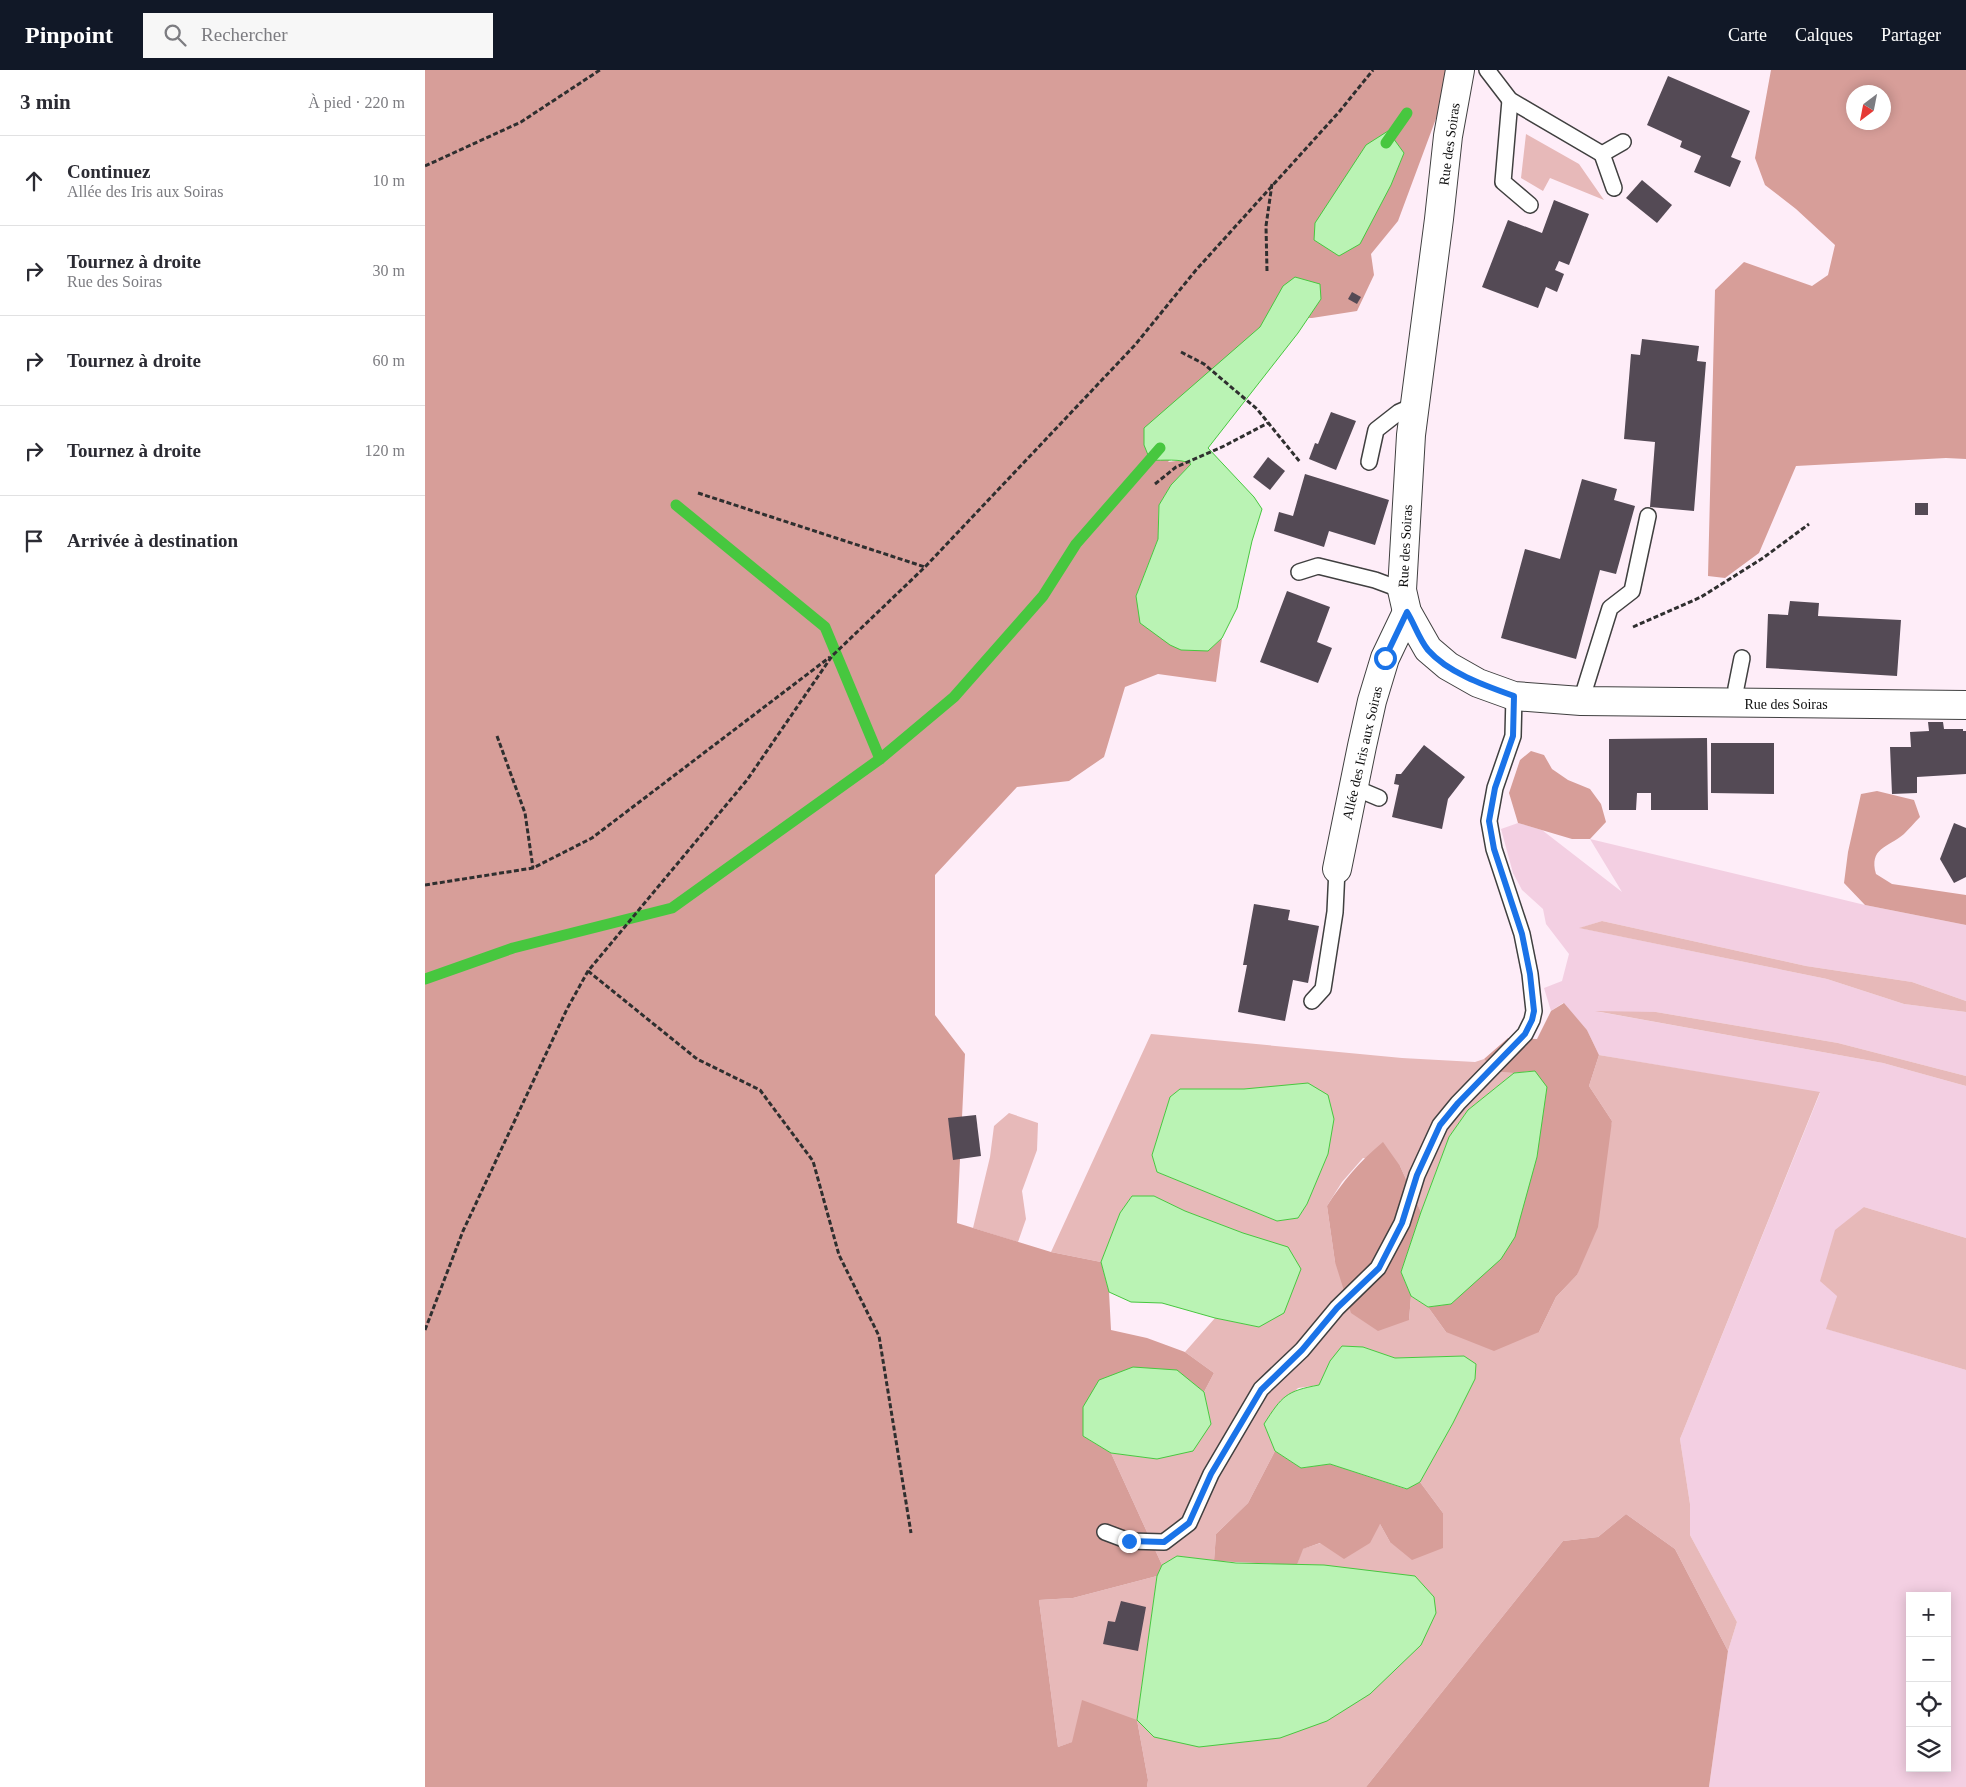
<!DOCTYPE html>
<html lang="fr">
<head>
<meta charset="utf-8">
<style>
	:root { --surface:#fff; --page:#f7f7f7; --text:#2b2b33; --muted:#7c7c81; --line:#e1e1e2; --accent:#111827 }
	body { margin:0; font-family:"Times New Roman",serif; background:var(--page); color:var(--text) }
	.controls { position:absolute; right:15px; bottom:15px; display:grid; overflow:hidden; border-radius:0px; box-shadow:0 2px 12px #0003 }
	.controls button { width:45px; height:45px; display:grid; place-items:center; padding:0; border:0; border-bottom:1px solid var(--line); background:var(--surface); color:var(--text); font:25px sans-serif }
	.compass { position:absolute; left:1421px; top:15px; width:45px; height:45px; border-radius:50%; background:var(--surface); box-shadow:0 2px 12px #0003; rotate:212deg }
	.stop { position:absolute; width:15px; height:15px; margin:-11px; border:4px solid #1a73e8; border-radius:50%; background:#fff }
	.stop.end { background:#1a73e8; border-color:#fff; box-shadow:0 1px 5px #0008 }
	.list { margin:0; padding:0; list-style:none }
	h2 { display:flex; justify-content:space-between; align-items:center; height:65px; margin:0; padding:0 20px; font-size:21px }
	h2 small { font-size:16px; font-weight:400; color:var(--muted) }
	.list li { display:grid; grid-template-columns:32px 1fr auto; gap:15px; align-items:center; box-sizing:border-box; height:90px; padding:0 20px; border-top:1px solid var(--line) }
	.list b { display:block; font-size:19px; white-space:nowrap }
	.list p { margin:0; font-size:16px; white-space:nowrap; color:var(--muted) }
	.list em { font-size:16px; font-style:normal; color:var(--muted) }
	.icon { flex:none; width:28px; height:28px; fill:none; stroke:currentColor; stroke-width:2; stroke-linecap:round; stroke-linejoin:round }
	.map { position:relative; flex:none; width:1541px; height:1717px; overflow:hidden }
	header { display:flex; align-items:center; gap:30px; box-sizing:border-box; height:70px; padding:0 25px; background:var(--accent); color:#fff }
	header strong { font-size:24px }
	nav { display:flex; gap:28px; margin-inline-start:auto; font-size:18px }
	.search { width:350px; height:45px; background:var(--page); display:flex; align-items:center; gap:12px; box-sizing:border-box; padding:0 18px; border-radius:0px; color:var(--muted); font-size:19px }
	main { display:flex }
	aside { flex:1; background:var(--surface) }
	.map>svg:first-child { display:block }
	.farmland { fill:#f3cfe2; fill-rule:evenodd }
	.green { fill:#e7b9b9; fill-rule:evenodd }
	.forest { fill:#d79e99; fill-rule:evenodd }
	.water { fill:#baf3b4; stroke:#47c73f }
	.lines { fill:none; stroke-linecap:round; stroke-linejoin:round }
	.stream { stroke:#47c73f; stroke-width:11 }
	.building { fill:#544a55 }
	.service-casing { stroke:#404040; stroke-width:18 }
	.minor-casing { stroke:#404040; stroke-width:30 }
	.path { stroke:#2f2f2f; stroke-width:3; stroke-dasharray:5 2.5; stroke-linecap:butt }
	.service { stroke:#fff; stroke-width:15 }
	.minor { stroke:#fff; stroke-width:28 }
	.route { stroke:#1a73e8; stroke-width:6 }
	.labels { text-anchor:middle; stroke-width:5; stroke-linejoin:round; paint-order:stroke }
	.street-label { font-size:14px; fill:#0d0d0d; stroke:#fff }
</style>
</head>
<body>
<header>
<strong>Pinpoint</strong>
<div class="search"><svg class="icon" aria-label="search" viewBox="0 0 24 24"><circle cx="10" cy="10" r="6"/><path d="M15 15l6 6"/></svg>Rechercher</div>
<nav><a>Carte</a><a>Calques</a><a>Partager</a></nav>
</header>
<main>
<aside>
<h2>3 min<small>À pied · 220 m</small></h2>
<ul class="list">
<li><svg class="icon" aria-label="ahead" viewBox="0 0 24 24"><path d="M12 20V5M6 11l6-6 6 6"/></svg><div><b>Continuez</b><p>Allée des Iris aux Soiras</p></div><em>10 m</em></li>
<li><svg class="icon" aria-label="right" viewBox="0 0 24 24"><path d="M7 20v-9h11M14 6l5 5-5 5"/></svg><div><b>Tournez à droite</b><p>Rue des Soiras</p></div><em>30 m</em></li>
<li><svg class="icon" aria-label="right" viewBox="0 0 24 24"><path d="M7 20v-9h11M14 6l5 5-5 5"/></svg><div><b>Tournez à droite</b></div><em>60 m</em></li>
<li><svg class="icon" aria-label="right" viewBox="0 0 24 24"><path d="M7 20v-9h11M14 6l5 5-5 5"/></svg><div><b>Tournez à droite</b></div><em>120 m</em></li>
<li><svg class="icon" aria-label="arrive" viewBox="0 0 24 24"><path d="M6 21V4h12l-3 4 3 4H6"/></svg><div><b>Arrivée à destination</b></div></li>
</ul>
</aside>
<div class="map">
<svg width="1541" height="1717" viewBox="0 0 1541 1717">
	<rect width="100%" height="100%" fill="#feedf8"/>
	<path class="farmland" d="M1093 753 1117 760 1197 822 1165 769 1440 835 1541 855V931L1487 912 1381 896 1177 851 1155 858 1402 909 1479 934 1541 942V1006L1413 973 1231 942H1175L1458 993 1541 1016V1168L1439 1137 1402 1259 1541 1300V1717H1284L1303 1581 1312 1552 1265 1465V1434L1255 1369 1395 1023 1174 985 1162 960 1138 933 1126 941 1119 918 1137 911 1144 884 1121 854 1118 839 1097 820 1088 803 1076 759ZM1485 1526H1522V1698H1485Z"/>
	<g class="green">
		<path d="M1101 64 1154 94 1179 130 1125 108 1118 121 1096 108Z"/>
		<path d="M1177 851 1381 896 1487 912 1541 931V942L1479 934 1402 909 1154 858Z"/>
		<path d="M1170 941 1231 942 1413 973 1541 1006V1016L1458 993Z"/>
		<path d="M726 964 977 988 1050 992 1059 989 1070 1002 1089 1003 1043 1040 1024 1067 996 1142 975 1096 938 1088 917 1112 902 1136 910 1192 984 1250 986 1226 1003 1237 1021 1262H1114L1131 1227 1152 1205 1187 1051 1164 1016 1174 985 1395 1022 1255 1369 1265 1434V1465L1312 1552 1303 1581 1250 1479 1201 1444 1173 1467 1138 1471 941 1717H722L723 1710 712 1650 633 1677 614 1530 648 1528 732 1506 712 1650 899 1495H872L877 1479 955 1454 965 1472 1018 1443 995 1412 1028 1353 1039 1286 970 1288 938 1277 905 1291 894 1315 873 1318 839 1354 850 1381 823 1433 791 1464 789 1491 752 1486 737 1495 686 1383 732 1389 786 1354 779 1322 789 1303 760 1282 790 1248 834 1257 818 1163 760 1141 729 1126H707L695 1143 676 1192 626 1182ZM755 1019H819L903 1084 882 1134 873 1148 852 1151 732 1102 727 1085 745 1027Z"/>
		<path d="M584 1043 613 1053 612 1080 597 1121 601 1149 593 1172 548 1158 565 1087 569 1056Z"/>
		<path d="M1439 1137 1541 1168V1300L1401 1259 1412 1226 1395 1211 1410 1160Z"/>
	</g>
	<g class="forest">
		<path d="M0 0H1029L973 151 946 184 949 205 932 241 887 248H867L743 392 759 390 766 394 746 415 734 435 733 469 711 526 783 581 797 568 791 612 733 604 700 617 679 687 644 711 592 717 510 805V945L540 984 532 1153 626 1182 676 1192 684 1222 686 1260 722 1268 760 1282 789 1303 779 1322 751 1300 658 1366 686 1383 737 1495 732 1506 648 1528 614 1530 633 1677 647 1672 657 1630 712 1650 723 1710 722 1717H0Z"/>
		<path d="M1346 0H1541V389L1521 388 1371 396 1334 483 1300 508 1283 506 1290 220 1319 192 1387 216 1403 205 1410 175 1371 139 1340 115 1330 88ZM1428 22H1458V52H1428Z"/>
		<path d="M1106 681 1119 685 1127 699 1143 710 1165 719 1176 734 1181 752 1165 769H1147L1093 753 1084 723 1095 690Z"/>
		<path d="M1452 721 1489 730 1495 747C1489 753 1484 759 1479 764 1462 778 1444 778 1451 804L1467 814 1541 825V855L1440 835 1419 813 1423 782 1436 724Z"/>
		<path d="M1139 933 1162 960 1174 985 1164 1016 1187 1051 1173 1157 1152 1205 1131 1227 1114 1262 1069 1281 1021 1262 1003 1237 1026 1234 1050 1211 1110 1001 1089 1003 1070 1002 1059 989 1083 968 1112 969 1126 941Z"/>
		<path d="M958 1072 975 1096 996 1142 976 1202 986 1226 984 1250 953 1261 926 1243 910 1192 902 1136C918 1111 935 1091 958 1072Z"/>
		<path d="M850 1381 876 1398 905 1394 981 1419 995 1412 1018 1443V1478L987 1490 965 1472 955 1454 945 1473 919 1489 895 1473 878 1479 872 1495 789 1491 791 1464 823 1433Z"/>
		<path d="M1201 1444 1250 1479 1303 1581 1284 1717H941L1138 1471 1173 1467Z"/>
	</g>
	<g class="water">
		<path d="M963 61 979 83 966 115 935 174 914 186 889 170 890 153 941 75Z"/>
		<path d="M870 207 895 214 896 229 873 263 783 378 829 427 837 439 827 471 812 538 797 568 783 581 756 580 745 575 715 553 711 526 733 469 734 435 746 415 766 394C756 388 738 391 725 390L719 375V358L835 257 858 216Z"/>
		<path d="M1110 1001 1122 1017 1112 1087 1090 1167 1076 1189 1026 1234 1003 1237 986 1226 976 1202 996 1142 1024 1067 1043 1040 1089 1003Z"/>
		<path d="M883 1013 903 1025 909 1049 903 1084 882 1134 873 1148 852 1151 732 1102 727 1085 745 1027 755 1019H819Z"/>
		<path d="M707 1126H729L760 1141 818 1163 863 1177 876 1199 859 1243 834 1257 790 1248 737 1233 706 1232 684 1222 676 1192 695 1143Z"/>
		<path d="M917 1276 938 1277 970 1288 1039 1286 1051 1294 1050 1309 1028 1353 995 1412 982 1419 905 1394 876 1398 850 1381 839 1354C857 1326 861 1321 894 1315L905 1291Z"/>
		<path d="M708 1297 752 1300 779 1322 786 1354 768 1381 732 1389 686 1383 658 1366V1337L674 1310Z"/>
		<path d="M752 1486 811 1493 899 1495 990 1506 1009 1527 1011 1543 996 1575 945 1624 902 1651 855 1668 774 1677 729 1667 712 1650 732 1506 737 1495Z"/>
	</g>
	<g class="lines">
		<g class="stream">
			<path d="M961 73 982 43"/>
			<path d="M251 435 400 557 455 689"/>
			<path d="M0 909 88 878 247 838 455 689 529 627 618 526 651 474 735 378"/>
		</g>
	</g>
	<g class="building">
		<path d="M1243 6 1325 41 1306 87 1316 91 1305 117 1269 102 1276 86 1255 77 1257 71 1222 55Z"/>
		<path d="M1217 110 1247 135 1232 153 1201 128Z"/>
		<path d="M1129 130 1164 144 1144 195 1134 191 1130 200 1139 204 1132 222 1121 217 1113 238 1057 217 1083 150 1117 163Z"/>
		<path d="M927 222 936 227 932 234 923 229Z"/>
		<path d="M1217 269 1274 276 1272 291 1281 292 1269 441 1225 437 1230 372 1199 369 1206 284 1215 285Z"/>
		<path d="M906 342 931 351 911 400 884 389 890 373 893 374Z"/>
		<path d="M843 387 860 401 845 420 828 407Z"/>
		<path d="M880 404 964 430 950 475 904 461 899 477 849 461 854 442 868 446Z"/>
		<path d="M1157 409 1192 419 1189 430 1210 436 1191 504 1175 500 1151 589 1076 568 1100 479 1135 489Z"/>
		<rect x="1490" y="433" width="13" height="12"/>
		<path d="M862 521 905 537 892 572 907 578 893 613 835 592Z"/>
		<path d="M1365 531 1394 533 1393 546 1476 550 1472 606 1341 598 1343 544 1363 545Z"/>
		<path d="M1503 652H1518L1519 659H1538V661H1541V704L1492 707V723L1467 724 1465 677H1486L1485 662 1504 661Z"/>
		<path d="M1282 668 1283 740H1226V723H1212L1211 740H1184V669Z"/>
		<path d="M1286 673H1349V724L1286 723Z"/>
		<path d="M999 675 1040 707 1023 729 1017 759 967 747 974 715 969 714 971 704H976Z"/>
		<path d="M1529 753 1541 758V807L1529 813 1515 789Z"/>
		<path d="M829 834 865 840 863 850 894 856 883 913 868 910 860 951 813 942 822 895H818Z"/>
		<path d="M551 1045 556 1086 528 1090 523 1048Z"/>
		<path d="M696 1531 721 1537 713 1581 678 1574 683 1551 690 1552Z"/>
	</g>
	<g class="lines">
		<defs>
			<g id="service">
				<path d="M1062 0 1085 30 1177 84 1198 72"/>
				<path d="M1085 30 1078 112 1105 135"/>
				<path d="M1177 84 1189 118"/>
				<path d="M944 392 951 360 974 342 990 335"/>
				<path d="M874 502 893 496 950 510 977 520"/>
				<path d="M1156 631 1185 538 1207 521 1223 446"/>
				<path d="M1312 633 1311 618 1317 588"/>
				<path d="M928 717 954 728"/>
				<path d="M887 931 898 919 910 842 912 799"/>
				<path d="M680 1462 704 1471 739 1472 764 1453 786 1404 836 1319 877 1280 912 1238 953 1198 977 1153 992 1105 1015 1055 1033 1033 1100 964 1107 950 1109 941 1105 904 1097 864 1069 779 1064 751 1070 718 1088 666 1089 626"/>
			</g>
			<g id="minor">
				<path d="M1035 0 1023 66 1014 149 986 365 977 520 982 542 1003 579 1023 596 1053 613 1089 626 1156 631 1541 635"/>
				<path d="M912 799 937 676 947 631 960 588 982 542"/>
			</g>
		</defs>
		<use href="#service" class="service-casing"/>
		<use href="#minor" class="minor-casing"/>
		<g class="path">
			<path d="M0 96 96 52 175 0"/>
			<path d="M842 201 841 156 847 114"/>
			<path d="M756 282 779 294 832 339 875 392"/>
			<path d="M730 414 751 397 799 376 843 353"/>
			<path d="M273 423 500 497"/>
			<path d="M1208 557 1276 527 1338 488 1384 454"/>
			<path d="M72 666 100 743 108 798"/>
			<path d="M0 815 108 798 167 768 405 587"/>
			<path d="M163 901 272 989 335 1020 388 1091 414 1185 454 1266 486 1463"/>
			<path d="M0 1260 38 1161 142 939 163 901 322 710 407 586 500 497 710 275 771 200 914 42 948 0"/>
		</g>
		<use href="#service" class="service"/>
		<use href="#minor" class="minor"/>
	</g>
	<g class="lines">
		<path class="route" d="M704 1471 739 1472 764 1453 786 1404 836 1320 877 1280 912 1238 954 1198 977 1153 992 1105 1015 1055 1033 1033 1100 964 1107 950 1109 941 1105 904 1097 864 1069 779 1064 751 1070 718 1088 666 1089 626C1061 616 1023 603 1003 580 994 569 989 553 982 542L960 588"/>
	</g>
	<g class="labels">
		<g class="street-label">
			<text transform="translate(1024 74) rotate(-82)" y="5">Rue des Soiras</text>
			<text transform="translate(980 476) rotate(-87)" y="5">Rue des Soiras</text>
			<text x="1361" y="639">Rue des Soiras</text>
			<text transform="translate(937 683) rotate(-77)" y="5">Allée des Iris aux Soiras</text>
		</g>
	</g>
</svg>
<div class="controls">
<button>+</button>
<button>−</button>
<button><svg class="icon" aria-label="locate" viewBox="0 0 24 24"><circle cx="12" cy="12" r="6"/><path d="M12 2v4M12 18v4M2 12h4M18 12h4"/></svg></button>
<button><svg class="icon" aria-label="layers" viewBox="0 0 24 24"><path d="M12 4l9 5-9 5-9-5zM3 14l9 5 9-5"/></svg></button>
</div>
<svg class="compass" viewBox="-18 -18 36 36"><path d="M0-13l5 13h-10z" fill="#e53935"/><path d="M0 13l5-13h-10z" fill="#7c7c81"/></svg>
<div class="stop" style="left:960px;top:588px"></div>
<div class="stop end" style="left:704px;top:1471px"></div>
</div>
</main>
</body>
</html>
